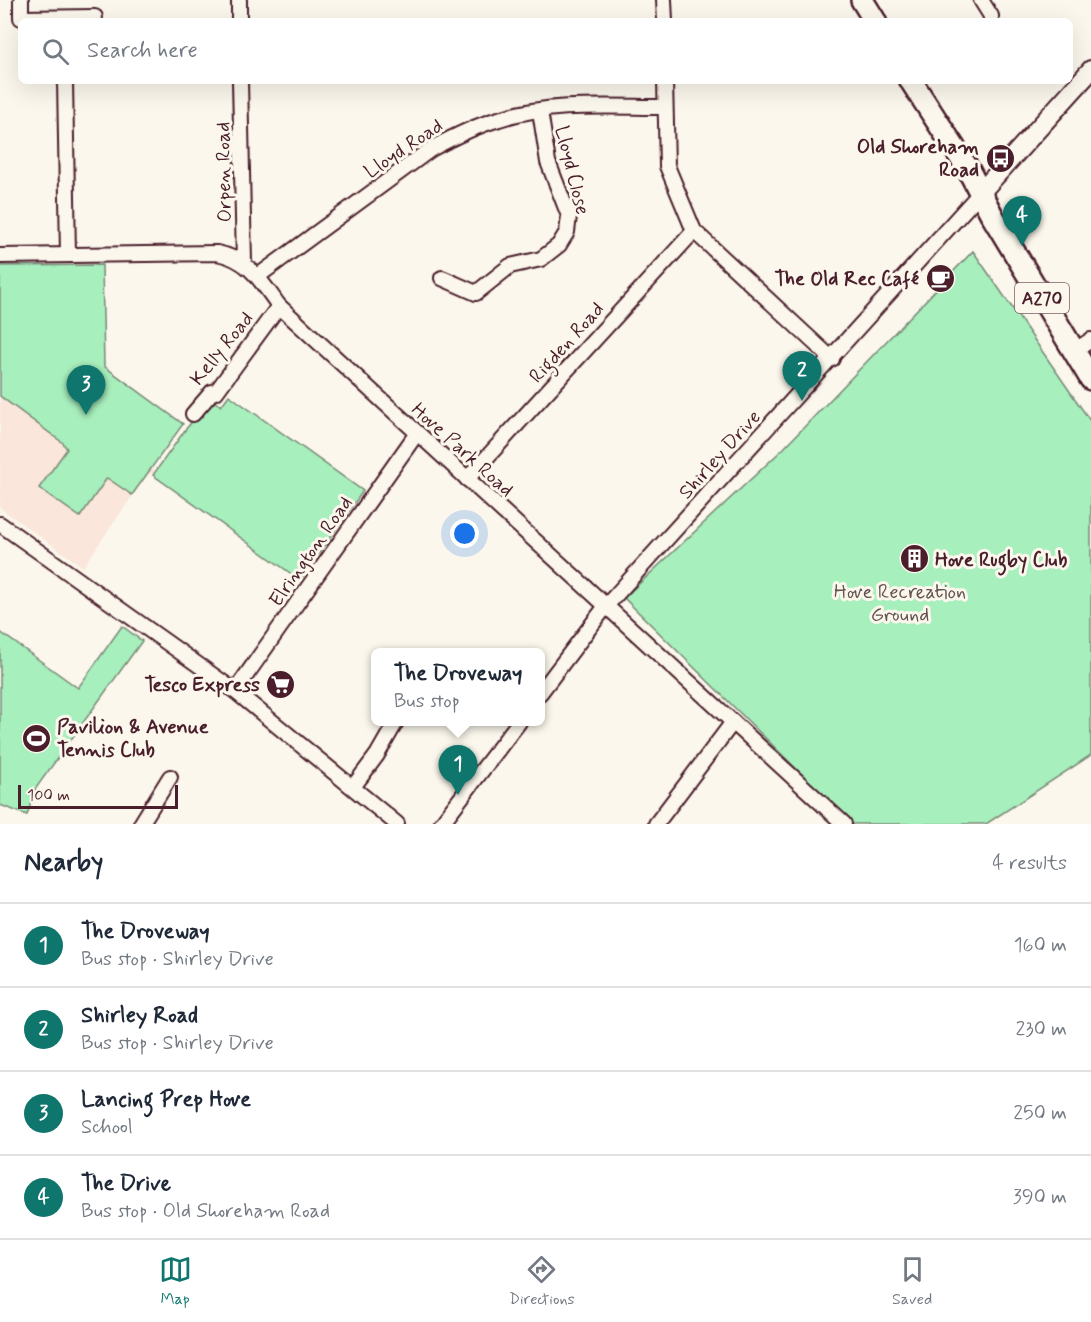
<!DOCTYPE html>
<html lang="en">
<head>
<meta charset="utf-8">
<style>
	:root { --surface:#fff; --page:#f2f2f3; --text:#1f2937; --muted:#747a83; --line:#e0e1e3; --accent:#0f766e }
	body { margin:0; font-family:Mynerve,sans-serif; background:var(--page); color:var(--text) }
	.scale { position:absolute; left:18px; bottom:15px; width:160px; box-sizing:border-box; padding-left:6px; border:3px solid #4a1f2b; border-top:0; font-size:16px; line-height:21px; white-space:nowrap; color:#4a1f2b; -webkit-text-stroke:4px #fbf7ec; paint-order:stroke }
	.you { position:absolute; left:465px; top:534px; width:21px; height:21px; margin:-15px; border:4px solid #fff; border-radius:50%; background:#1a73e8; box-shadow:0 0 0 9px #1a73e833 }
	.badge { display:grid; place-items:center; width:39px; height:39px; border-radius:50%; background:var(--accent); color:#fff; font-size:20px; font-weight:700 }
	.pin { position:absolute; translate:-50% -50px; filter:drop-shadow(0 2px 3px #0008) }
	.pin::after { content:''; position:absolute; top:32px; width:21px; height:18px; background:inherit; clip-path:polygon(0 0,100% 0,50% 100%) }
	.popup { position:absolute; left:371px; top:648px; width:174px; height:78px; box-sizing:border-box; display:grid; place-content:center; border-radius:9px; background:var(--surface); filter:drop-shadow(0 2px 4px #0005); font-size:20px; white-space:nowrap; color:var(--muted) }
	.popup b { font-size:22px; color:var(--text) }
	.popup::after { content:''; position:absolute; left:50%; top:100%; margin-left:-12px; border:12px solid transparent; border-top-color:var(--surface) }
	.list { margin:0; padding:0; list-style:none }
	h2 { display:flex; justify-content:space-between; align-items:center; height:78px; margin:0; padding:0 24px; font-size:26px }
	h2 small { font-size:20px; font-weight:400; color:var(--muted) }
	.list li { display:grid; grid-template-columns:39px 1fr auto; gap:18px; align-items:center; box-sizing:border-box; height:84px; padding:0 24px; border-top:2px solid var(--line) }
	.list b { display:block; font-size:22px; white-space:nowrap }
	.list p { margin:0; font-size:20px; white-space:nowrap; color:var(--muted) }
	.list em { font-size:20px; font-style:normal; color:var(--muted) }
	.icon { flex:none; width:33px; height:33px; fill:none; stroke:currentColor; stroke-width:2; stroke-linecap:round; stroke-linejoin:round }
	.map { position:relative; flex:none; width:1091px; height:824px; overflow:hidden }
	.search { position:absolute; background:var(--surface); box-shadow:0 6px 24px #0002; left:18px; right:18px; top:18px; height:66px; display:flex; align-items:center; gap:15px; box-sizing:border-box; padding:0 21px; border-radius:9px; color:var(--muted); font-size:22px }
	.sheet { height:414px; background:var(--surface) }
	nav { display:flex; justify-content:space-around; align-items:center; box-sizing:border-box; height:84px; border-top:2px solid var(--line); background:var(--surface); font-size:16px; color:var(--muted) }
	nav a { display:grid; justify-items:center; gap:3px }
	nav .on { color:var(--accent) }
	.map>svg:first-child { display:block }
	.built { fill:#fae6da }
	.green { fill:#a7efbd; stroke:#788774; stroke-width:1.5 }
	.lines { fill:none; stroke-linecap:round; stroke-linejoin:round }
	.street-casing { stroke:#4a1f2b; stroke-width:18 }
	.secondary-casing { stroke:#4a1f2b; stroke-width:22 }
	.primary-casing { stroke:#4a1f2b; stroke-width:26 }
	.street { stroke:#fbf7ec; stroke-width:14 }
	.secondary { stroke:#fbf7ec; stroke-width:18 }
	.primary { stroke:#fbf7ec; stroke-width:21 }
	.labels { text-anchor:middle; stroke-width:6; stroke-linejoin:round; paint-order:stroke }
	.shield { fill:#fbf7ec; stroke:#7f6065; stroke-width:1.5 }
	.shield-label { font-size:18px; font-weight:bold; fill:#4a1f2b }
	.poi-label { font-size:20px; font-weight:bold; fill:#4a1f2b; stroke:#fbf7ec; text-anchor:end }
	.street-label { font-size:20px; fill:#4a1f2b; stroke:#fbf7ec }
	.park-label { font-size:20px; fill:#615350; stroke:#fbf7ec }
</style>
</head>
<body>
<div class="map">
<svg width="1091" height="824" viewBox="0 0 1091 824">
	<rect width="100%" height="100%" fill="#fbf7ec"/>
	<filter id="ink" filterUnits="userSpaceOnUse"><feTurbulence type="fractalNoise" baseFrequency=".0167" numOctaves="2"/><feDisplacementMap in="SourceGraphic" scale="12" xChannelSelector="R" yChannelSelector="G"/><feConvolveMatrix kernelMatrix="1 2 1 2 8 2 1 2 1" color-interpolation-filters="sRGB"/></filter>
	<g filter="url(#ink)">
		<path class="built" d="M102 265 104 366 183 424 152 468 168 479 229 395 363 491 300 580 149 472 83 567 0 508V266Z"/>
		<g class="green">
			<path d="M973 251 1091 422V755L986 824H852L624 598 784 448Z"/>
			<path d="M102 265 104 366 183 424 132 495 107 478 80 517 39 488 67 449 63 443 0 396V266Z"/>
			<path d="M229 395 363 491 300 580 153 475 185 430 211 399 221 406Z"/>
			<path d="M122 626 142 641 36 788 27 815 0 805V632L78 688Z"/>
		</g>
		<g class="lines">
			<defs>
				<g id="street">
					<path d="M21 0V18L95 17"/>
					<path d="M239 0V21"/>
					<path d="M664 0 665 21"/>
					<path d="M981 0 991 16V21"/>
					<path d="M65 81 68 255"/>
					<path d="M240 81 244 262"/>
					<path d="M665 81 667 166 694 231 832 359"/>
					<path d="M0 256 217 253C249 259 261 281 279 306L844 824"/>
					<path d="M258 276 431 149C453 137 475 126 499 119 551 102 611 107 665 107"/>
					<path d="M442 278 476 293 510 266 541 259 559 245 567 232 569 216 548 162 540 111"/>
					<path d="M1074 351 1091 340"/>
					<path d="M193 414 212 392H216L279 306"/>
					<path d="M467 479 694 231"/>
					<path d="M0 524 235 691 397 824"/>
					<path d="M235 691 417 433"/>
					<path d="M540 693 606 606 980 193"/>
					<path d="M353 787 377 755 396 722"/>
					<path d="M141 824 170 777"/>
					<path d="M441 824 519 722"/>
					<path d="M656 824 733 722"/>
				</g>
				<path id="secondary" d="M980 193 1091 70"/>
				<g id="primary">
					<path d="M862 0 875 21"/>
					<path d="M911 81 968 169 993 217 1091 379"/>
				</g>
			</defs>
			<use href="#street" class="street-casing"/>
			<use href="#secondary" class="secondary-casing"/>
			<use href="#primary" class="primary-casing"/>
			<use href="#street" class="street"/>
			<use href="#secondary" class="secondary"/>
			<use href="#primary" class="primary"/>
		</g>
	</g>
	<defs>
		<symbol id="bus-disc" viewBox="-11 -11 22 22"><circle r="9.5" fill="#4a1f2b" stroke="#fbf7ec"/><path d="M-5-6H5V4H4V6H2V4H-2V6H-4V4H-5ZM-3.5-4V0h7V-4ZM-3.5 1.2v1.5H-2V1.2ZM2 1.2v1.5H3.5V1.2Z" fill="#fff"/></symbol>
		<symbol id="cafe-disc" viewBox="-11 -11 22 22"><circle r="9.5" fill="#4a1f2b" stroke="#fbf7ec"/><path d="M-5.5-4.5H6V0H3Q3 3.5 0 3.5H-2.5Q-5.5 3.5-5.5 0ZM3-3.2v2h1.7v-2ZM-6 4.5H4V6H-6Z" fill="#fff"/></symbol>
		<symbol id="building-disc" viewBox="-11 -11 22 22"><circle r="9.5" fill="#4a1f2b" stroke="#fbf7ec"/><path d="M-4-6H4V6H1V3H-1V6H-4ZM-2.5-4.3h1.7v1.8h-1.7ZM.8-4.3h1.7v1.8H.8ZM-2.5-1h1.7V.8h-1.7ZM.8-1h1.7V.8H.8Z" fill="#fff"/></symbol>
		<symbol id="supermarket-disc" viewBox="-11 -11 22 22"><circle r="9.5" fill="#4a1f2b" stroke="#fbf7ec"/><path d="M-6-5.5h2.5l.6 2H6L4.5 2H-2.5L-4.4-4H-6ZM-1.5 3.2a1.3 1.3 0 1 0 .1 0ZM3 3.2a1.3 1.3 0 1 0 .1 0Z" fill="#fff"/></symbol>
		<symbol id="stadium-disc" viewBox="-11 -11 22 22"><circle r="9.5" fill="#4a1f2b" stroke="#fbf7ec"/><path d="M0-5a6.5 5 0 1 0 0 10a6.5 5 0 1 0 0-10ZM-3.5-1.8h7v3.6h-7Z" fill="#fff"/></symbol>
	</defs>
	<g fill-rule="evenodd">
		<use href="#bus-disc" x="984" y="142" width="33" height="33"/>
		<use href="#cafe-disc" x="924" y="262" width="33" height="33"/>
		<use href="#building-disc" x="898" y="542" width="33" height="33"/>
		<use href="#supermarket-disc" x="264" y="668" width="33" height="33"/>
		<use href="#stadium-disc" x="20" y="722" width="33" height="33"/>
	</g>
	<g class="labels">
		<rect class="shield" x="1015" y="283" width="54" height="30" rx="4.5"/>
		<g class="shield-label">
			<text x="1042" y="304">A270</text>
		</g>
		<g class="poi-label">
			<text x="979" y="153">Old Shoreham<tspan x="979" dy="23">Road</tspan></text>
			<text x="919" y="285">The Old Rec Café</text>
			<text x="935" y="566" text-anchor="start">Hove Rugby Club</text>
			<text x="260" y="691">Tesco Express</text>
			<text x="57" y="733" text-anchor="start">Pavilion &amp; Avenue<tspan x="57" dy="23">Tennis Club</tspan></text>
		</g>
		<g class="street-label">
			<text transform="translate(403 148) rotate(-34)" y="7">Lloyd Road</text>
			<text transform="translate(573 170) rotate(76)" y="7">Lloyd Close</text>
			<text transform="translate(223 172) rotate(-91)" y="7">Orpen Road</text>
			<text transform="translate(566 342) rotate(-48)" y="7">Rigden Road</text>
			<text transform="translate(221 348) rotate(-51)" y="7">Kelly Road</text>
			<text transform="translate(463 449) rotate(42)" y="7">Hove Park Road</text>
			<text transform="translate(719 454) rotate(-48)" y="7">Shirley Drive</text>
			<text transform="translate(310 551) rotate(-55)" y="7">Elrington Road</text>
		</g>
		<g class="park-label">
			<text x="900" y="598">Hove Recreation<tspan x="900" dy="23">Ground</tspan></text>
		</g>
	</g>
</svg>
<div class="scale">100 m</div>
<div class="you"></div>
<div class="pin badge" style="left:458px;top:795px">1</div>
<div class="popup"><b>The Droveway</b>Bus stop</div>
<div class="pin badge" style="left:802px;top:401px">2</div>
<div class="pin badge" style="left:86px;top:415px">3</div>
<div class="pin badge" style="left:1022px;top:246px">4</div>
<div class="search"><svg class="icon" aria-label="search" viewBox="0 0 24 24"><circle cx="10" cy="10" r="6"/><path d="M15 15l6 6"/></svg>Search here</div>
</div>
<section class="sheet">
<h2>Nearby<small>4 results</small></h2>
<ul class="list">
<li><span class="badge">1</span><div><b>The Droveway</b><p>Bus stop · Shirley Drive</p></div><em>160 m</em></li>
<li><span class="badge">2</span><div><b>Shirley Road</b><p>Bus stop · Shirley Drive</p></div><em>230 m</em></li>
<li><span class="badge">3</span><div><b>Lancing Prep Hove</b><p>School</p></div><em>250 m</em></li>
<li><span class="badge">4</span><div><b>The Drive</b><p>Bus stop · Old Shoreham Road</p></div><em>390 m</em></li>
</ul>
</section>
<nav>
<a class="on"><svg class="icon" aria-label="map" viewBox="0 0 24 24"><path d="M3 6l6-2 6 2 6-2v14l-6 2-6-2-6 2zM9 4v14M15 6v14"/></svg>Map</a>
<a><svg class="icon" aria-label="directions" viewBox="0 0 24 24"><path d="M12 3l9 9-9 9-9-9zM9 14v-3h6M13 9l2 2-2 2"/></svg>Directions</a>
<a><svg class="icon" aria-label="saved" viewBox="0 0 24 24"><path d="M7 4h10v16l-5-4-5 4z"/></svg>Saved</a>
</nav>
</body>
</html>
